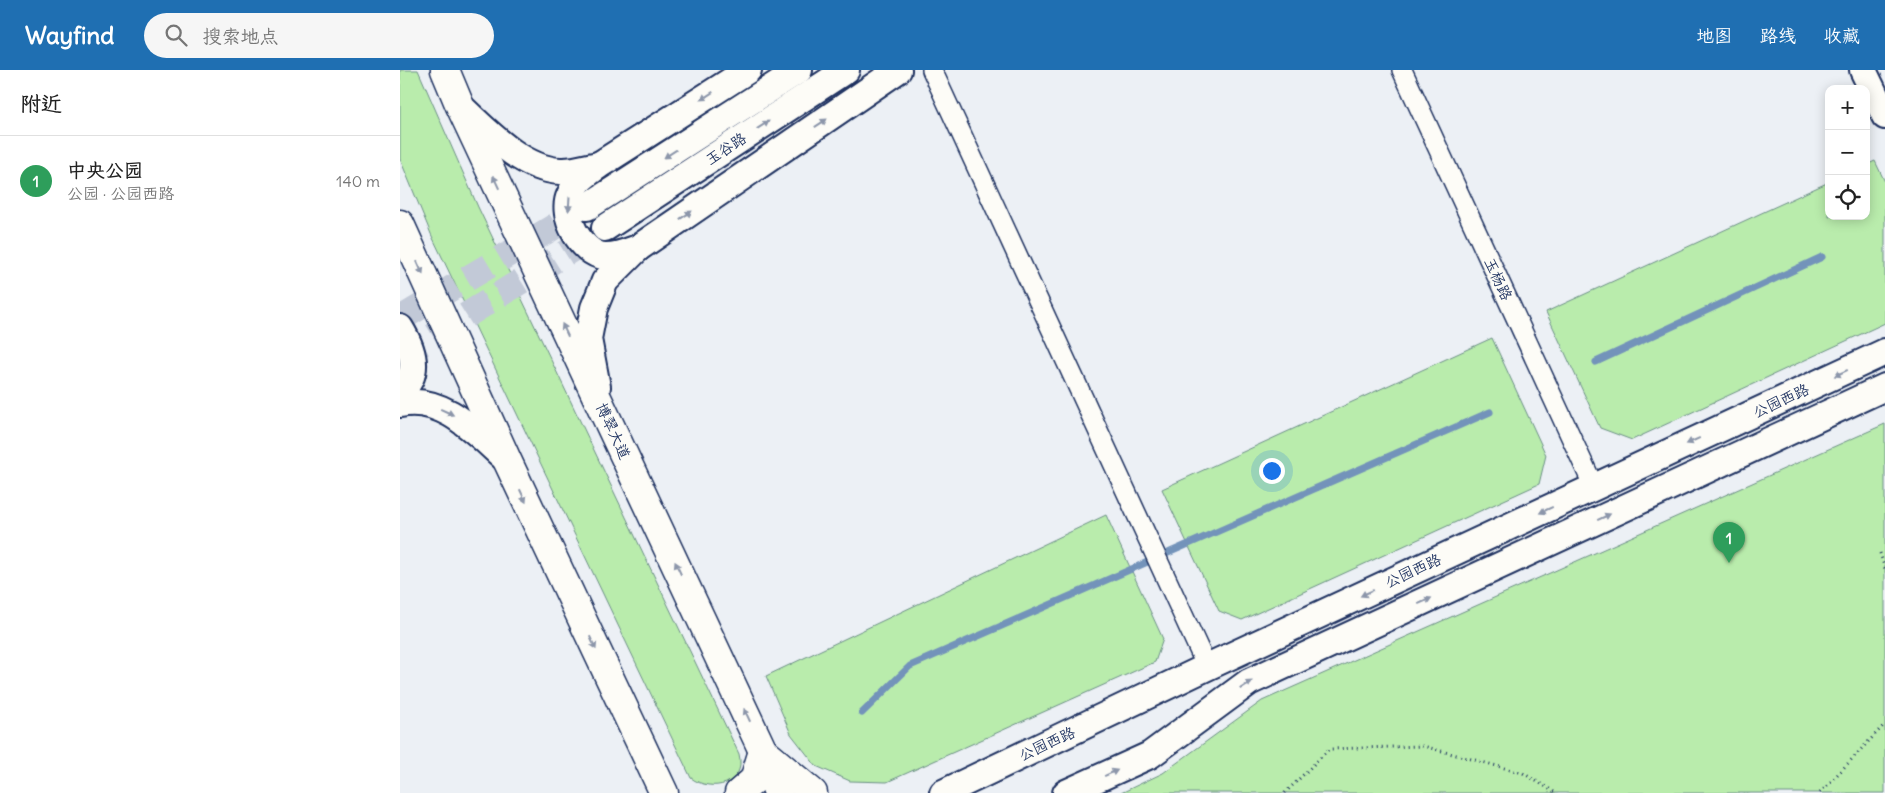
<!DOCTYPE html>
<html lang="zh">
<head>
<meta charset="utf-8">
<style>
	:root { --surface:#fff; --page:#f6f6f6; --text:#222; --muted:#767676; --line:#e0e0e0; --accent:#1f6fb2 }
	body { margin:0; font-family:Delius,"LXGW WenKai TC",sans-serif; background:var(--page); color:var(--text) }
	.controls { position:absolute; right:15px; top:15px; display:grid; overflow:hidden; border-radius:10px; box-shadow:0 2px 12px #0003 }
	.controls button { width:45px; height:45px; display:grid; place-items:center; padding:0; border:0; border-bottom:1px solid var(--line); background:var(--surface); color:var(--text); font:25px sans-serif }
	.you { position:absolute; left:871px; top:400px; width:18px; height:18px; margin:-12px; border:4px solid #fff; border-radius:50%; background:#1a73e8; box-shadow:0 0 0 8px #1a73e833 }
	.badge { display:grid; place-items:center; width:32px; height:32px; border-radius:50%; background:var(--accent); color:#fff; font-size:16px; font-weight:700 }
	.pin { position:absolute; translate:-50% -41px; filter:drop-shadow(0 1px 2px #0008) }
	.pin::after { content:''; position:absolute; top:26px; width:18px; height:15px; background:inherit; clip-path:polygon(0 0,100% 0,50% 100%) }
	.list { margin:0; padding:0; list-style:none }
	h2 { display:flex; justify-content:space-between; align-items:center; height:65px; margin:0; padding:0 20px; font-size:21px }
	h2 small { font-size:16px; font-weight:400; color:var(--muted) }
	.list li { display:grid; grid-template-columns:32px 1fr auto; gap:15px; align-items:center; box-sizing:border-box; height:90px; padding:0 20px; border-top:1px solid var(--line) }
	.list b { display:block; font-size:19px; white-space:nowrap }
	.list p { margin:0; font-size:16px; white-space:nowrap; color:var(--muted) }
	.list em { font-size:16px; font-style:normal; color:var(--muted) }
	.icon { flex:none; width:28px; height:28px; fill:none; stroke:currentColor; stroke-width:2; stroke-linecap:round; stroke-linejoin:round }
	.map { position:relative; flex:none; width:1485px; height:723px; overflow:hidden }
	header { display:flex; align-items:center; gap:30px; box-sizing:border-box; height:70px; padding:0 25px; background:var(--accent); color:#fff }
	header strong { font-size:24px }
	nav { display:flex; gap:28px; margin-inline-start:auto; font-size:18px }
	.search { width:350px; height:45px; background:var(--page); display:flex; align-items:center; gap:12px; box-sizing:border-box; padding:0 18px; border-radius:28px; color:var(--muted); font-size:19px }
	main { display:flex }
	aside { flex:1; background:var(--surface) }
	.map>svg:first-child { display:block }
	.green { fill:#b9ecac; stroke:#6a8e85 }
	.lines { fill:none; stroke-linecap:round; stroke-linejoin:round }
	.stream { stroke:#7393ba; stroke-width:7 }
	.secondary-tunnel { stroke:#c2c9d7; stroke-width:26; stroke-dasharray:26 13; stroke-linecap:butt }
	.street-casing { stroke:#1b2f5e; stroke-width:22 }
	.secondary-casing { stroke:#1b2f5e; stroke-width:30 }
	.primary-casing { stroke:#1b2f5e; stroke-width:31 }
	.path { stroke:#1b2f5e; stroke-width:3; stroke-dasharray:1 4; stroke-linecap:butt }
	.street { stroke:#fdfcf7; stroke-width:19 }
	.secondary { stroke:#fdfcf7; stroke-width:26 }
	.primary { stroke:#fdfcf7; stroke-width:28 }
	.oneway { fill:#8c96aa }
	.labels { text-anchor:middle; stroke-width:4; stroke-linejoin:round; paint-order:stroke }
	.street-label { font-size:15px; fill:#1b2f5e; stroke:#fdfcf7 }
</style>
</head>
<body>
<header>
<strong>Wayfind</strong>
<div class="search"><svg class="icon" aria-label="search" viewBox="0 0 24 24"><circle cx="10" cy="10" r="6"/><path d="M15 15l6 6"/></svg>搜索地点</div>
<nav><a>地图</a><a>路线</a><a>收藏</a></nav>
</header>
<main>
<aside>
<h2>附近<small></small></h2>
<ul class="list">
<li><span class="badge" style="background:#2e9e5b">1</span><div><b>中央公园</b><p>公园 · 公园西路</p></div><em>140 m</em></li>
</ul>
</aside>
<div class="map">
<svg width="1485" height="723" viewBox="0 0 1485 723">
	<rect width="100%" height="100%" fill="#ecf0f5"/>
	<filter id="ink" filterUnits="userSpaceOnUse"><feTurbulence type="fractalNoise" baseFrequency=".02" numOctaves="2"/><feDisplacementMap in="SourceGraphic" scale="10" xChannelSelector="R" yChannelSelector="G"/><feConvolveMatrix kernelMatrix="1 2 1 2 8 2 1 2 1" color-interpolation-filters="sRGB"/></filter>
	<g filter="url(#ink)">
		<g class="green">
			<path d="M0 0H18L78 137 339 684C347 715 311 723 291 708L31 164 0 89Z"/>
			<path d="M1475 91 1485 112V253L1232 370 1200 358 1146 242 1429 112V146H1466V95Z"/>
			<path d="M1092 268 1146 385 1139 414 842 550 819 541 762 419Z"/>
			<path d="M1485 354V723H721L763 703 862 631Z"/>
			<path d="M706 445 763 569 755 592 487 712 450 711 416 696 391 664 366 606Z"/>
		</g>
		<g class="lines">
			<g class="stream">
				<path d="M1196 292 1422 187"/>
				<path d="M462 643 510 596 1090 342"/>
			</g>
			<g class="secondary-tunnel">
				<path d="M0 249 187 137"/>
				<path d="M0 287 201 161"/>
			</g>
			<defs>
				<g id="street">
					<path d="M532 0 807 597"/>
					<path d="M1002 0 1194 417"/>
				</g>
				<g id="secondary">
					<path d="M348 0 199 95C187 104 176 111 170 125 160 146 181 183 204 186 216 187 227 182 238 178L498 0"/>
					<path d="M1463 0 1485 46"/>
					<path d="M62 38C88 62 122 99 160 101 172 102 187 97 198 95"/>
					<path d="M187 137 399 0"/>
					<path d="M205 158 446 0"/>
					<path d="M0 258C13 279 21 303 0 322"/>
					<path d="M197 317 188 269 194 238 205 211 238 178"/>
					<path d="M0 334C44 325 77 364 107 390"/>
					<path d="M543 723 807 597 1485 282"/>
					<path d="M666 723 750 685 849 612 1485 317"/>
				</g>
				<g id="primary">
					<path d="M45 0 60 36 363 681 378 723"/>
					<path d="M0 154 107 390 264 723"/>
					<path d="M339 723 354 710 363 681 413 723"/>
				</g>
			</defs>
			<use href="#street" class="street-casing"/>
			<use href="#secondary" class="secondary-casing"/>
			<use href="#primary" class="primary-casing"/>
			<g class="path">
				<path d="M1480 483 1485 499"/>
				<path d="M885 723 929 679 1023 676 1123 703 1156 723"/>
				<path d="M1420 723 1485 654"/>
			</g>
			<use href="#street" class="street"/>
			<use href="#secondary" class="secondary"/>
			<use href="#primary" class="primary"/>
		</g>
		<defs><path id="oneway-solid" d="M-6-.8H1V-3.2L6.5 0L1 3.2V.8H-6Z" transform="scale(1.25)"/></defs>
		<g class="oneway">
			<use href="#oneway-solid" transform="translate(307 26) rotate(147)"/>
			<use href="#oneway-solid" transform="translate(421 53) rotate(-34)"/>
			<use href="#oneway-solid" transform="translate(363 55) rotate(-33)"/>
			<use href="#oneway-solid" transform="translate(270 84) rotate(147)"/>
			<use href="#oneway-solid" transform="translate(96 112) rotate(-115)"/>
			<use href="#oneway-solid" transform="translate(169 134) rotate(94)"/>
			<use href="#oneway-solid" transform="translate(286 145) rotate(-34)"/>
			<use href="#oneway-solid" transform="translate(20 198) rotate(66)"/>
			<use href="#oneway-solid" transform="translate(165 260) rotate(-115)"/>
			<use href="#oneway-solid" transform="translate(1441 303) rotate(155)"/>
			<use href="#oneway-solid" transform="translate(47 342) rotate(25)"/>
			<use href="#oneway-solid" transform="translate(1293 371) rotate(155)"/>
			<use href="#oneway-solid" transform="translate(123 426) rotate(65)"/>
			<use href="#oneway-solid" transform="translate(1146 440) rotate(155)"/>
			<use href="#oneway-solid" transform="translate(1204 447) rotate(-25)"/>
			<use href="#oneway-solid" transform="translate(278 498) rotate(-115)"/>
			<use href="#oneway-solid" transform="translate(967 523) rotate(155)"/>
			<use href="#oneway-solid" transform="translate(1025 531) rotate(-25)"/>
			<use href="#oneway-solid" transform="translate(193 573) rotate(65)"/>
			<use href="#oneway-solid" transform="translate(846 615) rotate(-33)"/>
			<use href="#oneway-solid" transform="translate(347 645) rotate(-115)"/>
			<use href="#oneway-solid" transform="translate(711 703) rotate(-24)"/>
		</g>
	</g>
	<g class="labels">
		<g class="street-label">
			<text transform="translate(326 79) rotate(-33)" y="5">玉谷路</text>
			<text transform="translate(1098 209) rotate(65)" y="5">玉杨路</text>
			<text transform="translate(1381 331) rotate(-25)" y="5">公园西路</text>
			<text transform="translate(213 361) rotate(65)" y="5">博翠大道</text>
			<text transform="translate(1013 501) rotate(-25)" y="5">公园西路</text>
			<text transform="translate(647 674) rotate(-25)" y="5">公园西路</text>
		</g>
	</g>
</svg>
<div class="controls">
<button>+</button>
<button>−</button>
<button><svg class="icon" aria-label="locate" viewBox="0 0 24 24"><circle cx="12" cy="12" r="6"/><path d="M12 2v4M12 18v4M2 12h4M18 12h4"/></svg></button>
</div>
<div class="you"></div>
<div class="pin badge" style="left:1329px;top:493px;background:#2e9e5b">1</div>
</div>
</main>
</body>
</html>
